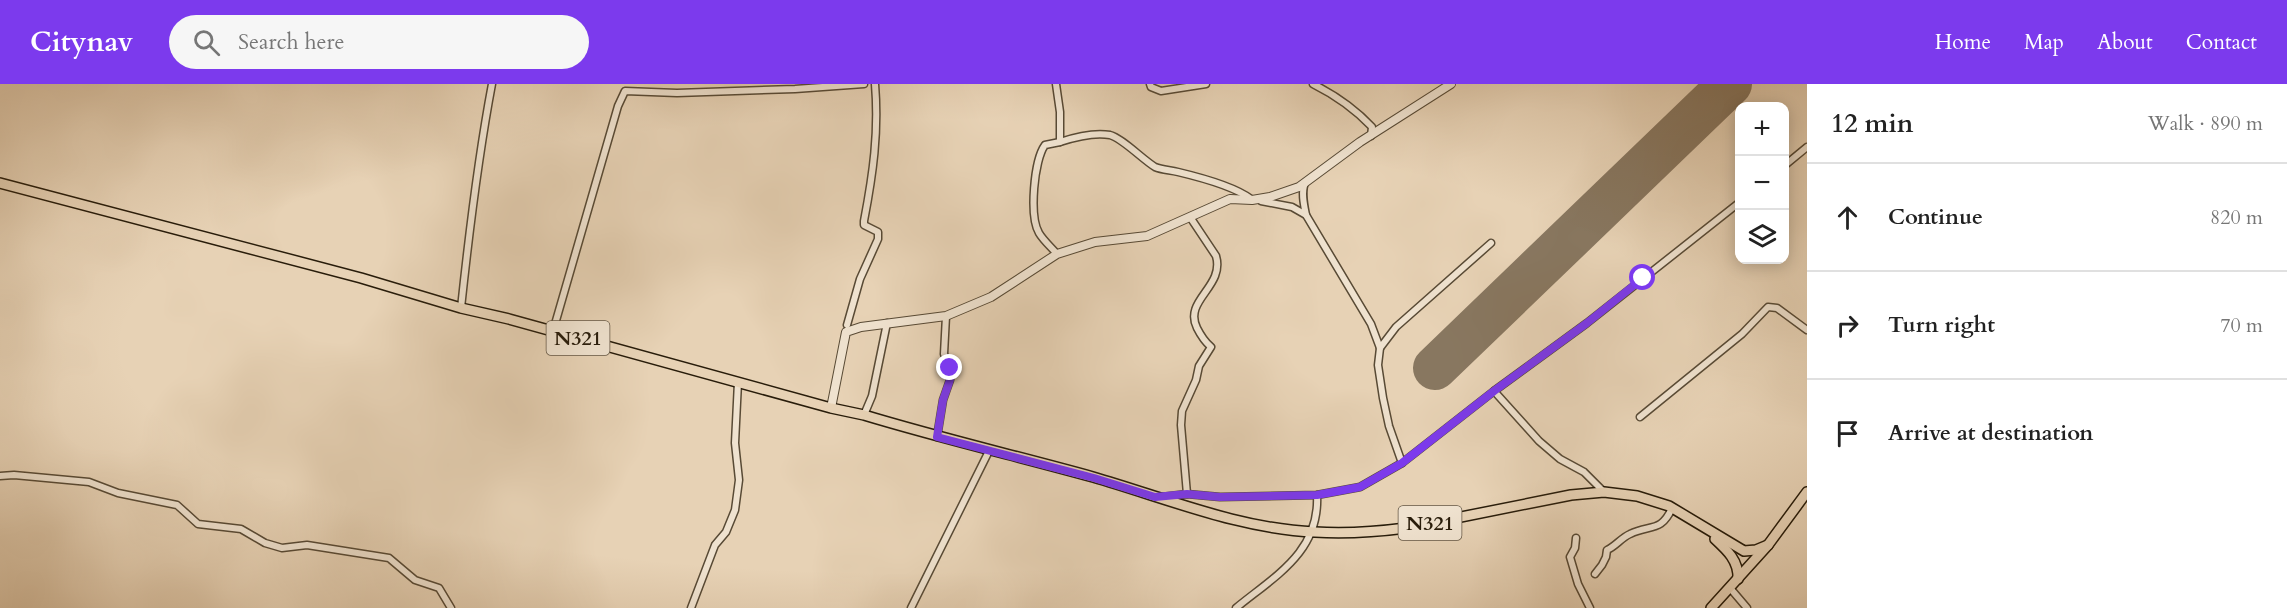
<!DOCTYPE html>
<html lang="en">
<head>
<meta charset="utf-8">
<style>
	:root { --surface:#fff; --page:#f6f6f6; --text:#222; --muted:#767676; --line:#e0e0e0; --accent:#7c3aed }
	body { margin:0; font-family:Cardo,serif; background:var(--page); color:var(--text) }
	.controls { position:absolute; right:18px; top:18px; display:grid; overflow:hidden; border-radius:12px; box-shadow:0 3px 15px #0003 }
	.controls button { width:54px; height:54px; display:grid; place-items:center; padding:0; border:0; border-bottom:2px solid var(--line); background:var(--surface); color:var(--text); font:30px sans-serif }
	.stop { position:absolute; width:18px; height:18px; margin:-14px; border:4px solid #7c3aed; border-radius:50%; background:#fff }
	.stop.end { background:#7c3aed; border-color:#fff; box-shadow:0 2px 6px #0008 }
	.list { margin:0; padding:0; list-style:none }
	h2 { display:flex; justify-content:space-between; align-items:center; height:78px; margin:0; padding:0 24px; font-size:26px }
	h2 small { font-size:20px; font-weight:400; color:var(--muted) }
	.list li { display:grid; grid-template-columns:39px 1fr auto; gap:18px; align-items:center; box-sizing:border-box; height:108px; padding:0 24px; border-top:2px solid var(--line) }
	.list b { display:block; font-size:22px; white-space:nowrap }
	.list em { font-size:20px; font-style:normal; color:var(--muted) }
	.icon { flex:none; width:33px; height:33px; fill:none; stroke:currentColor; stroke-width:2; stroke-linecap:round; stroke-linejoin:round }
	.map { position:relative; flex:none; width:1807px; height:524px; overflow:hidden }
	header { display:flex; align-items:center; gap:36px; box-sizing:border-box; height:84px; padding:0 30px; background:var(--accent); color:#fff }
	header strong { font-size:28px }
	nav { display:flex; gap:33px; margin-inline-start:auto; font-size:21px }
	.search { width:420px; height:54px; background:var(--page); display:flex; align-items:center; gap:15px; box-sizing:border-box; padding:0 21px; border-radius:33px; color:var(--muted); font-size:22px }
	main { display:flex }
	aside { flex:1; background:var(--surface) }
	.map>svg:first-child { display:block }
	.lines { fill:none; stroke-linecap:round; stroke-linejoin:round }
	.runway { stroke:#887760; stroke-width:44 }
	.minor-casing { stroke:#584a35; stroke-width:9 }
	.tertiary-casing { stroke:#584a35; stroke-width:10 }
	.primary-casing { stroke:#281c0a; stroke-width:12 }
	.trunk-casing { stroke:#281c0a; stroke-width:12 }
	.minor { stroke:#efe2cf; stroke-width:6 }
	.tertiary { stroke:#efe2cf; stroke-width:8 }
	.primary { stroke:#e7d2b5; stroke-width:9 }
	.trunk { stroke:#e7d2b5; stroke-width:9 }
	.route { stroke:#7c3aed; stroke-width:8 }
	.labels { text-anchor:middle; stroke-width:6; stroke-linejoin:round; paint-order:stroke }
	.shield { fill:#efe2cf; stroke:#645745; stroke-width:1.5 }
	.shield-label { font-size:20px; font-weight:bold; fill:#281c0a }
</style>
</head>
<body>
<header>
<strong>Citynav</strong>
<div class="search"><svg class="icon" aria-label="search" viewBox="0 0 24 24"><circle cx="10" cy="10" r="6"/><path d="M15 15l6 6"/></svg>Search here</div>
<nav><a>Home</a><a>Map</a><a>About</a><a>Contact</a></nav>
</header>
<main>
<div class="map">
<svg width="1807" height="524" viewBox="0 0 1807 524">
	<rect width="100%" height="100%" fill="#e7d2b5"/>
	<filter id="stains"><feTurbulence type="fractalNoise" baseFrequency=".00333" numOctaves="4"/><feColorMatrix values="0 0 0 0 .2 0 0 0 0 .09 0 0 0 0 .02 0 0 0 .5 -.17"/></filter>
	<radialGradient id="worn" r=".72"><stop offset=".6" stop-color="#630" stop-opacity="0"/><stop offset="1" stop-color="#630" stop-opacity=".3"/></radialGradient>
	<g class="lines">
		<path class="runway" d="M1435 284 1730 0"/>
		<defs>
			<g id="minor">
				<path d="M1056 0 1060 28V58L1045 61C1034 76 1029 132 1039 149 1043 156 1051 163 1057 170"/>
				<path d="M1150 0 1151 3 1161 7 1206 0"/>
				<path d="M1313 0C1335 11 1356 26 1372 43L1371 52"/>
				<path d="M1060 58C1075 53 1093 48 1110 51 1122 54 1142 75 1155 83 1162 86 1170 86 1178 88 1199 93 1234 102 1251 115"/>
				<path d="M1784 82 1807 63"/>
				<path d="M1305 99C1301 108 1304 121 1306 131"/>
				<path d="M1261 117 1292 123 1306 131 1371 240 1380 264 1378 281 1383 314 1389 342 1402 379"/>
				<path d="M461 224C469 149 478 74 492 0"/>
				<path d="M847 241 860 195 878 155V148L864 141V137C873 90 879 48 875 0"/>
				<path d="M553 247 618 22 625 7 677 9 795 5 864 0"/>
				<path d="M1380 264 1396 243 1491 159"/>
				<path d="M1494 307 1539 357 1560 375 1584 388 1604 408"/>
				<path d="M864 331 872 312 887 239"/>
				<path d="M1640 333 1742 250 1768 223 1777 224 1807 246"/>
				<path d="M937 353 943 316 950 296V284L944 270 946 232"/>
				<path d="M0 392 14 391 89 398 118 409 177 421 198 440 241 445 265 459 282 464 307 461 389 474 415 496 439 504 451 524"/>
				<path d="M1187 410 1181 341 1182 327 1196 296 1199 282 1211 263C1204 257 1201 252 1197 244 1183 216 1225 203 1216 172L1190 133"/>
				<path d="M1162 413 1187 410 1220 413 1317 411 1360 403 1402 379 1494 307 1587 239 1740 118"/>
				<path d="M1576 454 1575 464 1570 473 1578 500 1590 524"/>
				<path d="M1595 490 1602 481 1606 473 1607 466C1616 462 1621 454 1630 450 1650 440 1661 449 1672 424"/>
				<path d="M1730 504 1747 524"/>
				<path d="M691 524 715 461 726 448 735 426 739 396 735 359 738 298"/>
				<path d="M911 524 989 367"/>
				<path d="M1236 524C1275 492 1320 468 1317 411"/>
			</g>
			<path id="tertiary" d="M831 324 846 248 861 243 946 232 991 213 1057 170 1095 158 1147 152 1230 115 1252 116 1270 113 1299 103 1360 58 1451 0"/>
			<g id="primary">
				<path d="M0 99 361 194 461 224 509 235 831 324 864 331C940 354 1017 372 1093 393 1166 414 1239 445 1315 448 1345 450 1375 448 1406 444L1571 411 1604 408 1637 412 1669 422 1744 467 1756 466 1768 461"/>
				<path d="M1715 455C1727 466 1739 477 1738 495"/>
			</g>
			<path id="trunk" d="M1711 524 1768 461 1807 408"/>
		</defs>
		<use href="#minor" class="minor-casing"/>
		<use href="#tertiary" class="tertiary-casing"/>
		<use href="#primary" class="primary-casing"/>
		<use href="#trunk" class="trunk-casing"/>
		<use href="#minor" class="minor"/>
		<use href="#tertiary" class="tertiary"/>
		<use href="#primary" class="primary"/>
		<use href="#trunk" class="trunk"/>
	</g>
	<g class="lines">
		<path class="route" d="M950 284V296L943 316 937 353 1094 394 1155 413 1187 410 1220 413 1317 411 1360 403 1402 379 1494 307 1587 239 1643 194"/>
	</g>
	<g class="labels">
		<g class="shield">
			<rect x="546.5" y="237" width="63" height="34" rx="4.5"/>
			<rect x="1398.5" y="422" width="63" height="34" rx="4.5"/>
		</g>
		<g class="shield-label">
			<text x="578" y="261">N321</text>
			<text x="1430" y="446">N321</text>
		</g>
	</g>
	<rect width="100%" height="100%" filter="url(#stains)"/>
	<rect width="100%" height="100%" fill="url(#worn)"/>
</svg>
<div class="controls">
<button>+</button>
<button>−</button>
<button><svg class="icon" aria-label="layers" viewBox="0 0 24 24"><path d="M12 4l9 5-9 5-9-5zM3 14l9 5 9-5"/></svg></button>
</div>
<div class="stop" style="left:1643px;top:194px"></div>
<div class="stop end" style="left:950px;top:284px"></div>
</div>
<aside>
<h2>12 min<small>Walk · 890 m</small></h2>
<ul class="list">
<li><svg class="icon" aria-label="ahead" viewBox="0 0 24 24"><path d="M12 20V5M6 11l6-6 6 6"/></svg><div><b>Continue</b></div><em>820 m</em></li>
<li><svg class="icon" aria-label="right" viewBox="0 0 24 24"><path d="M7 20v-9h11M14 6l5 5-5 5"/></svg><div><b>Turn right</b></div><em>70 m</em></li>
<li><svg class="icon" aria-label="arrive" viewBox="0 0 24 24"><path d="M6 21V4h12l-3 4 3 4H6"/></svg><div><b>Arrive at destination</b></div></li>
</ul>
</aside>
</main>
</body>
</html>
